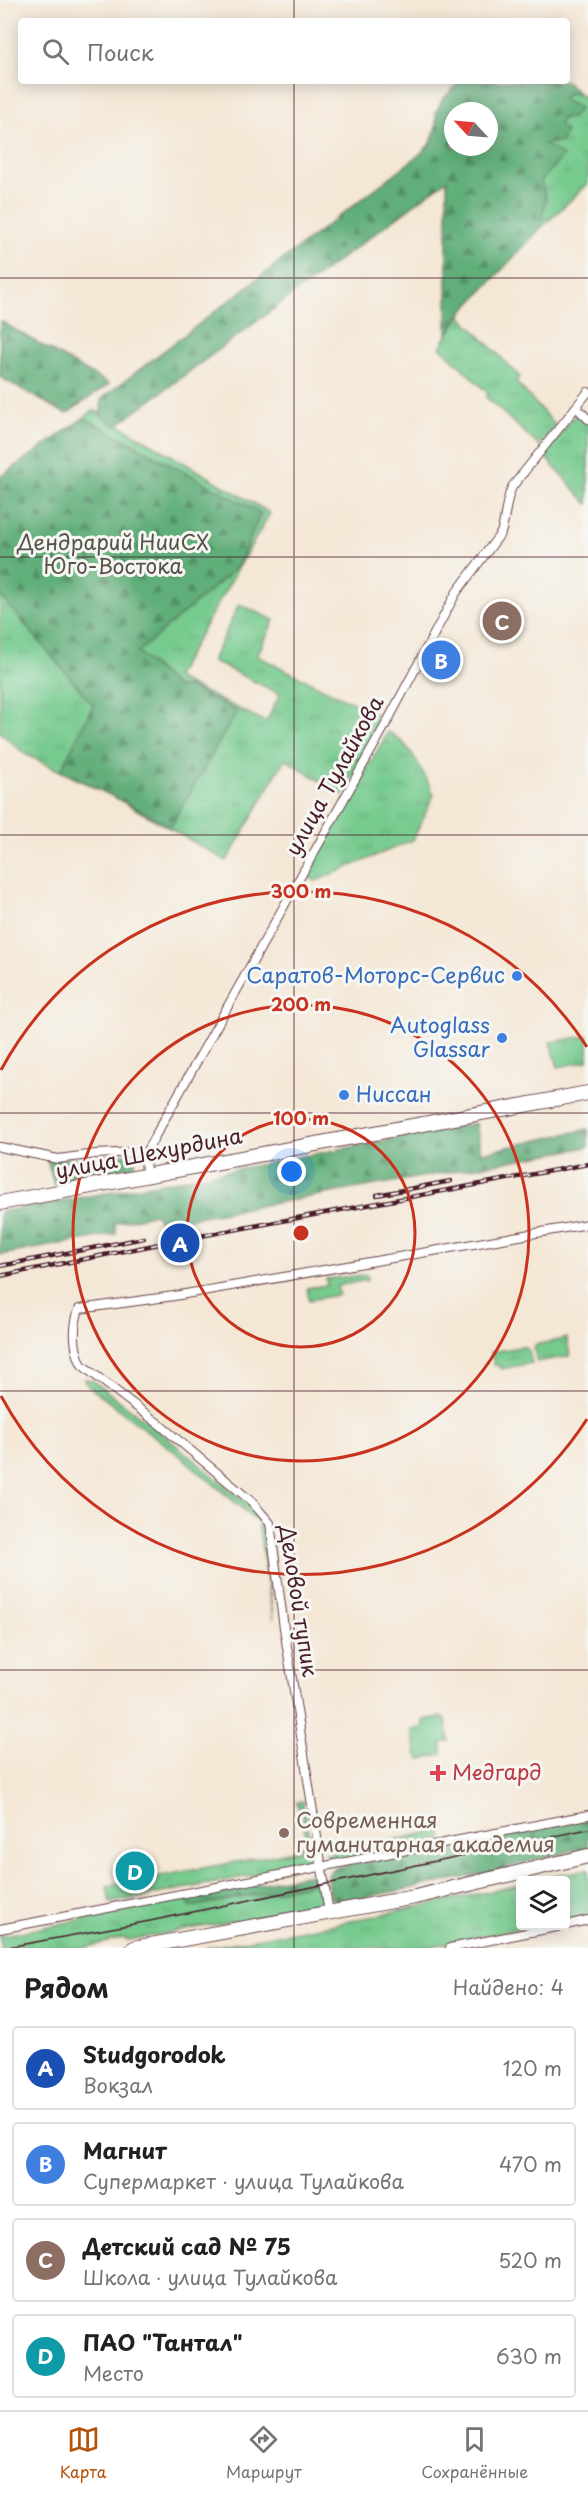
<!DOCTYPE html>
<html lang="ru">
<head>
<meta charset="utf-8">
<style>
	:root { --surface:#fff; --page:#f6f6f6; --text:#202124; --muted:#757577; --line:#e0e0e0; --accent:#b45309 }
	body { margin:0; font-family:"Playpen Sans",sans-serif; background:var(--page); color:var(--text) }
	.controls { position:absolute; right:18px; bottom:18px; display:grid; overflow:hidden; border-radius:6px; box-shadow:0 3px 15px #0003 }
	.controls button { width:54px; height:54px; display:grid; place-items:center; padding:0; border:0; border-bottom:2px solid var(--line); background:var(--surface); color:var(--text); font:30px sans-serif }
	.compass { position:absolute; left:444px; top:102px; width:54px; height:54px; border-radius:50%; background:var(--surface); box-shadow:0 3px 15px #0003; rotate:296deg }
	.you { position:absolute; left:292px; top:1172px; width:21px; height:21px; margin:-15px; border:4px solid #fff; border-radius:50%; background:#1a73e8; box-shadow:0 0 0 9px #1a73e833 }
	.badge { display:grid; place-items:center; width:39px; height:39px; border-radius:50%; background:var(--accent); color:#fff; font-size:20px; font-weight:700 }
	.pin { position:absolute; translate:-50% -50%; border:3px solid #fff; box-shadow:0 2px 6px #0006 }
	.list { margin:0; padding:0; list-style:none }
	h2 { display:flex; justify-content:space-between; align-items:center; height:78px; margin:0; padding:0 24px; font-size:26px }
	h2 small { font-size:20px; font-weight:400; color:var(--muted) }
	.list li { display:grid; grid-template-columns:39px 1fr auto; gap:18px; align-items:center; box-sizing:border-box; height:84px; margin:0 12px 12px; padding:0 12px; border:2px solid var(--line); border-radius:6px }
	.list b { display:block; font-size:22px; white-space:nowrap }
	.list p { margin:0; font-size:20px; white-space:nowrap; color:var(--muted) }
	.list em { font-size:20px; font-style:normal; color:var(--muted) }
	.icon { flex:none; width:33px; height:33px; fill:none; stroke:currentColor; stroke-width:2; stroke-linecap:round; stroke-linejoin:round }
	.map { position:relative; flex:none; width:588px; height:1948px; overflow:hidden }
	.search { position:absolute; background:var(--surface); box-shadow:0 3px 15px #0003; left:18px; right:18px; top:18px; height:66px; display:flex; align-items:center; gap:15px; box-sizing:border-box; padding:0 21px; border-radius:6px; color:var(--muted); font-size:22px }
	.sheet { height:462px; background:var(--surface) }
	nav { display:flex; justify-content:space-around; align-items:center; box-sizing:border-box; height:84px; border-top:2px solid var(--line); background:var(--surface); font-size:16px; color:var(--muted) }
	nav a { display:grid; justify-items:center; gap:3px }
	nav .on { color:var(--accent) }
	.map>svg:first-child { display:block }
	.grass { fill:url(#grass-tufts); stroke:#60745c; stroke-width:1.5 }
	.forest { fill:url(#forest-firs); stroke:#556652; stroke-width:1.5; fill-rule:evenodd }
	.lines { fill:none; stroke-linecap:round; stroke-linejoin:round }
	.street-casing { stroke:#643d44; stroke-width:10 }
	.primary-casing { stroke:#643d44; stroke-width:16 }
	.street { stroke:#fff; stroke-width:8 }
	.primary { stroke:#fff; stroke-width:14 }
	.tram { stroke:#4a1f2b; stroke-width:1.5 }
	.rail-casing { stroke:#4a1f2b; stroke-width:4.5 }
	.rail { stroke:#f6f6f2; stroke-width:2; stroke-dasharray:7; stroke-linecap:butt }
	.grid { fill:none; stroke:#4a1f2b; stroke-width:1.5; stroke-opacity:0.55 }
	.ring { fill:none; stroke:#c8321e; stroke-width:3 }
	.shop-dot { fill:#3f7fe0; stroke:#f6f6f2; stroke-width:2 }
	.health-dot { fill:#e0444e; stroke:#f6f6f2; stroke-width:2 }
	.education-dot { fill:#8d6e63; stroke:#f6f6f2; stroke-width:2 }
	.labels { text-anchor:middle; stroke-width:6; stroke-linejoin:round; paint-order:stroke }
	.park-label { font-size:21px; fill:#575249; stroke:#f6f6f2 }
	.street-label { font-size:21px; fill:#4a1f2b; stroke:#f6f6f2 }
	.shop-label { font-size:21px; fill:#366cbe; stroke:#f6f6f2; text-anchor:end }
	.health-label { font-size:21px; fill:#be3a42; stroke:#f6f6f2; text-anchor:start }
	.education-label { font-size:21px; fill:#785e54; stroke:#f6f6f2; text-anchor:start }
	.centre { fill:#c8321e; stroke:#f6f6f2; stroke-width:3 }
	.ring-label { font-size:18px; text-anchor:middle; font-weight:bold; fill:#c8321e; stroke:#f6f6f2; stroke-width:6; stroke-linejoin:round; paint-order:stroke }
</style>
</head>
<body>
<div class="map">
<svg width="588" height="1948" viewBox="0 0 588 1948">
	<defs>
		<pattern id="grass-tufts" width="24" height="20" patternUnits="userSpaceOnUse" patternTransform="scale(1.5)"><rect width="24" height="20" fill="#76ca8e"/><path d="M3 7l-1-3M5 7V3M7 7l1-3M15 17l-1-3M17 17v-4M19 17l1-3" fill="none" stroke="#68ad7b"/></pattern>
		<pattern id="forest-firs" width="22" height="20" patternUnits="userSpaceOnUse" patternTransform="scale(1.5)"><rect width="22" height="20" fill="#60ae79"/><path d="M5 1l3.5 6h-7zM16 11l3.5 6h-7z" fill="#518d63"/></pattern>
	</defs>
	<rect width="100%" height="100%" fill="#f6f6f2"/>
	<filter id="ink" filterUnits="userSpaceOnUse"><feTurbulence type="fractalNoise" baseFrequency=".0167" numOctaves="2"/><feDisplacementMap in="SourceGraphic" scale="12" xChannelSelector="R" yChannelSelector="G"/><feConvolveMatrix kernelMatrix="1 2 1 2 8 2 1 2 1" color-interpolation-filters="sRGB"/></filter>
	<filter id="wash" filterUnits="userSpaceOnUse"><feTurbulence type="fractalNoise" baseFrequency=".008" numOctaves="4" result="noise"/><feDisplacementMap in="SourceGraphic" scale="24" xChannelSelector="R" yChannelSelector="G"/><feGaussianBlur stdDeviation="1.35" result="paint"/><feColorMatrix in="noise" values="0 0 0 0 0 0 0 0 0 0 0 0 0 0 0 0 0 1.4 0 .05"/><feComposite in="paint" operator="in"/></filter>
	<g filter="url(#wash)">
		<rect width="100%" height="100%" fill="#f4e7d5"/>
		<g class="grass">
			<path d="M562 93H578L588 100V184L540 229 535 180 540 147 557 127 559 102Z"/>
			<path d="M460 315 520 377 516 382 556 426 539 446 486 397 488 393 440 347Z"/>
			<path d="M94 410 270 513 175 678 266 722 280 694 212 661 239 604 274 620 257 656 384 718 343 795 285 759 227 861 116 798 25 754 0 732V480Z"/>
			<path d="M575 415 581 416 588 424V504L544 456Z"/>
			<path d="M388 732C412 744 422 772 434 794L413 840 316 881 305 875Z"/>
			<path d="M588 1036V1061L558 1067 550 1042Z"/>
			<path d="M367 1275 368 1280 337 1286 339 1295 309 1300 307 1288 327 1285 326 1279Z"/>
			<path d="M567 1338 570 1356 537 1362 534 1349 536 1345Z"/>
			<path d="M520 1347H525L529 1351 532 1363 501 1369 500 1366 494 1365 491 1352Z"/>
			<path d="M85 1379 92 1380 155 1428 249 1505 263 1522 273 1620 258 1522 184 1459 87 1385Z"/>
			<path d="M441 1717 446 1719 449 1741 442 1743V1754L421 1760 417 1756 412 1730 424 1727 423 1720Z"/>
			<path d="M303 1801 312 1851 309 1862 302 1866 110 1903 107 1886 300 1850V1845L307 1844 301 1808H298L297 1802Z"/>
			<path d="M442 1830V1840L382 1850 380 1843Z"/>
			<path d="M374 1844V1853L333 1862 327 1858 326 1853Z"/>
			<path d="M588 1869V1916L566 1920V1880H538Z"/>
			<path d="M318 1883 320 1899 318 1905 313 1907 129 1940 123 1938 84 1948H0V1936L186 1898 191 1907Z"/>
			<path d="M520 1885V1926H535L422 1948H206L331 1925Z"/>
		</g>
		<g class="forest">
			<path d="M461 81H566L578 93 566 94 563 100 580 108 572 118H562L559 126 566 131 562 142 545 144 563 156 541 181 546 199 540 229 460 315 447 335V180L116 426 101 415V399L419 155 431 143 436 126V112L442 100ZM453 111H489V147H453Z"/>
			<path d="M0 321 109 384 66 414 0 377Z"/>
			<path d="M84 418 261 513 238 566 138 652 176 687H189L237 711 171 826 61 770 93 705 0 595V477Z"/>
			<path d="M476 1123 481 1153 588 1129V1147L159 1224 156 1214 115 1223 116 1234 0 1255V1212L174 1181Z"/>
			<path d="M126 1154 134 1157C137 1162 135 1165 131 1170L54 1185 47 1160Z"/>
			<path d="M588 1818V1847L477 1875 341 1902 331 1898 327 1875 333 1868Z"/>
			<path d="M311 1874 316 1877 318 1883 190 1907 186 1898Z"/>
		</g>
	</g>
	<g filter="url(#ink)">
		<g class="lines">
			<defs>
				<g id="street">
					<path d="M576 407 588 419"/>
					<path d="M0 1147 58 1159 96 1154 139 1152 145 1154"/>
					<path d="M146 1176 145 1154 386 724 456 593 501 533C506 518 505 502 512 487L588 392"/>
					<path d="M329 1913 284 1628 270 1523 252 1502 159 1424 82 1365C73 1348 73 1327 79 1309L174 1296 588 1224"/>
					<path d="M566 1925 588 1920"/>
					<path d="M0 1929 588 1815"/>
					<path d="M450 1948 562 1926"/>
				</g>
				<g id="primary">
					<path d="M0 1203 588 1093"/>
					<path d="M134 1948 415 1897 588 1856"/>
				</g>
			</defs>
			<use href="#street" class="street-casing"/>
			<use href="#primary" class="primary-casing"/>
			<use href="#street" class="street"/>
			<use href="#primary" class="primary"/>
			<path class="tram" d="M3 1948 150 1921 588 1829"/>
			<defs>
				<g id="rail">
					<path d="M377 1195 451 1181"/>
					<path d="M0 1266 144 1238"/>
					<path d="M0 1276 179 1240 588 1164"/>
				</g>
			</defs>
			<use href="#rail" class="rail-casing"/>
			<use href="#rail" class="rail"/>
		</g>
	</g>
	<path class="grid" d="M294 0V21M294 81V1948M0 278H588M0 557H588M0 835H588M0 1113H588M0 1391H588M0 1670H588"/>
	<g class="ring">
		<circle cx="301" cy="1233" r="114"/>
		<circle cx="301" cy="1233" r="228"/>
		<path d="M587 1419A341 341 0 0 1 1 1396M1 1070A341 341 0 0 1 587 1047"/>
	</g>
	<g class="shop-dot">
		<circle cx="517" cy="976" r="6"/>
		<circle cx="502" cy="1038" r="6"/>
		<circle cx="344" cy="1095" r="6"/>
	</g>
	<path class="health-dot" d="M435 1764h6v6h6v6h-6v6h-6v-6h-6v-6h6z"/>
	<circle class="education-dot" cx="284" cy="1833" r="6"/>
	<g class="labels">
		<g class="park-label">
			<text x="113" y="550">Дендрарий НииСХ<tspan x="113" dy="24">Юго-Востока</tspan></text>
		</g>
		<g class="street-label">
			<text transform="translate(335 776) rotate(-61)" y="7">улица Тулайкова</text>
			<text transform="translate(149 1154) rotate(-11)" y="7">улица Шехурдина</text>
			<text transform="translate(298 1601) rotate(81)" y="7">Деловой тупик</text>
		</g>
		<g class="shop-label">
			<text x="505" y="983">Саратов-Моторс-Сервис</text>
			<text x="490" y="1033">Autoglass<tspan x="490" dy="24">Glassar</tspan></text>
			<text x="356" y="1102" text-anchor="start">Ниссан</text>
		</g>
		<g class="health-label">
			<text x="452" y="1780">Медгард</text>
		</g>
		<g class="education-label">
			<text x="296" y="1828">Современная<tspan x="296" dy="24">гуманитарная академия</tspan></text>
		</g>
	</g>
	<circle cx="301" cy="1233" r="9" class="centre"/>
	<g class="ring-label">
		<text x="301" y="898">300 m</text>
		<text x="301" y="1011">200 m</text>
		<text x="301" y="1125">100 m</text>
	</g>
</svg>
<div class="controls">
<button><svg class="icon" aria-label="layers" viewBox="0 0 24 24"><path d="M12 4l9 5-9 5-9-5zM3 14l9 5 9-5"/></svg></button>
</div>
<svg class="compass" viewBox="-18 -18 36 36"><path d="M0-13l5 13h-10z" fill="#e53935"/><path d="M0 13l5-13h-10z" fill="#757577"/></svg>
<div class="you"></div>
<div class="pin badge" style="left:180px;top:1243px;background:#1a4fb4">A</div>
<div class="pin badge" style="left:441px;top:660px;background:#3f7fe0">B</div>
<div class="pin badge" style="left:502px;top:621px;background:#8d6e63">C</div>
<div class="pin badge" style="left:135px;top:1871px;background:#0f9aa8">D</div>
<div class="search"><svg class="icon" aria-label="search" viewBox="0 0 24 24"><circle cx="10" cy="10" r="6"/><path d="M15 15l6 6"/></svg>Поиск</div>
</div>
<section class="sheet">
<h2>Рядом<small>Найдено: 4</small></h2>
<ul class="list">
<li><span class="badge" style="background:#1a4fb4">A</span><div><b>Studgorodok</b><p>Вокзал</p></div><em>120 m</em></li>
<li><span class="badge" style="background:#3f7fe0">B</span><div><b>Магнит</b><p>Супермаркет · улица Тулайкова</p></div><em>470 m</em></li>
<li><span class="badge" style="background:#8d6e63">C</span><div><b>Детский сад № 75</b><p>Школа · улица Тулайкова</p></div><em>520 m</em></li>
<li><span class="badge" style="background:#0f9aa8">D</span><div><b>ПАО &quot;Тантал&quot;</b><p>Место</p></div><em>630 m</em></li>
</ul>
</section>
<nav>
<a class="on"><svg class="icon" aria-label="map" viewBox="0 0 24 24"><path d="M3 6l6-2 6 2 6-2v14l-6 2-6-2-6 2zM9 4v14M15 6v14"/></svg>Карта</a>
<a><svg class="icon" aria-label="directions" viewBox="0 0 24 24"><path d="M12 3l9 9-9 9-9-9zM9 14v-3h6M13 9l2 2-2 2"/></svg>Маршрут</a>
<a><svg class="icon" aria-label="saved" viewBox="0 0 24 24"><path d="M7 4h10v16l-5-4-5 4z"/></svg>Сохранённые</a>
</nav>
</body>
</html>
